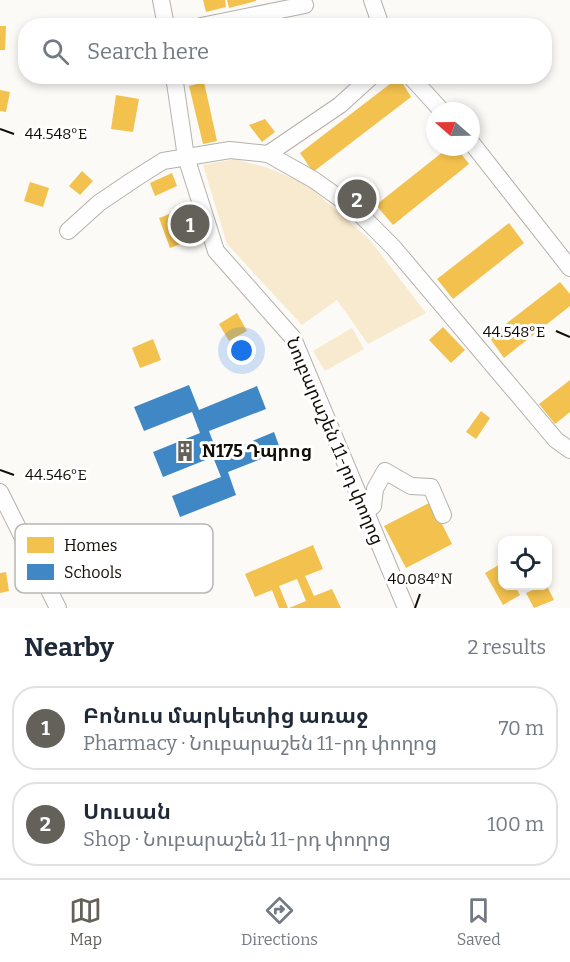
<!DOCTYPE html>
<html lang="en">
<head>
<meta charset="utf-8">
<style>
	:root { --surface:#fff; --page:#f6f6f7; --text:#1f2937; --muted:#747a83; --line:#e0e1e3; --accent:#64605a }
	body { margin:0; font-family:Bitter,"Noto Sans Armenian",serif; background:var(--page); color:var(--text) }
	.controls { position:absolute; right:18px; bottom:18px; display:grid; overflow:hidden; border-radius:12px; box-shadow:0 3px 9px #0003 }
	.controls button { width:54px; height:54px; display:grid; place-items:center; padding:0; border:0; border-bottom:2px solid var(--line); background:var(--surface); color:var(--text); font:30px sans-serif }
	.compass { position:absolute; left:426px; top:102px; width:54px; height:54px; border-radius:50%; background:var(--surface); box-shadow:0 3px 9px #0003; rotate:290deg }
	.you { position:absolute; left:242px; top:351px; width:21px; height:21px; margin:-15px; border:4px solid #fff; border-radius:50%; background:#1a73e8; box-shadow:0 0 0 9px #1a73e833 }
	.badge { display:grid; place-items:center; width:39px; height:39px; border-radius:50%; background:var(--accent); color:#fff; font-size:20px; font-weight:700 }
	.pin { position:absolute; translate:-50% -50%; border:3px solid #fff; box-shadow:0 2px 6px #0006 }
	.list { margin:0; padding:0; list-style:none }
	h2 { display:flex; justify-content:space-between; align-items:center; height:78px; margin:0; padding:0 24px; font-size:26px }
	h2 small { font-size:20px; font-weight:400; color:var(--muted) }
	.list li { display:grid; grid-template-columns:39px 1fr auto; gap:18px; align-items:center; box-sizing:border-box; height:84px; margin:0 12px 12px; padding:0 12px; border:2px solid var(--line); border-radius:24px }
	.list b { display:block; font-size:22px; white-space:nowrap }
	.list p { margin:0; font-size:20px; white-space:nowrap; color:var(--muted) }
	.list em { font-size:20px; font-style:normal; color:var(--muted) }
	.icon { flex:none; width:33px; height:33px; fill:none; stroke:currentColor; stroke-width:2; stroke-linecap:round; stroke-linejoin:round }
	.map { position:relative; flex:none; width:570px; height:608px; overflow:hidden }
	.search { position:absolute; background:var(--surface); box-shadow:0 3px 9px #0003; left:18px; right:18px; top:18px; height:66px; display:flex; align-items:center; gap:15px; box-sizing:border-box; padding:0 21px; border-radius:24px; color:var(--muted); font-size:22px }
	.sheet { height:270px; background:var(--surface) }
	nav { display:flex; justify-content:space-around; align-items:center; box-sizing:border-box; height:84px; border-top:2px solid var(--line); background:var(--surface); font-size:16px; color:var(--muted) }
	nav a { display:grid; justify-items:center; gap:3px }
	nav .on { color:var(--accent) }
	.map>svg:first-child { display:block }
	.green { fill:#f8eace }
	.homes { fill:#f2c14e }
	.schools { fill:#3f88c5 }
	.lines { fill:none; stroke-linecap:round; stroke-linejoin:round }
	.minor-casing { stroke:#b4b1ac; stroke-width:18 }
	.minor { stroke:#fffefe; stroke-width:16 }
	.ticks { fill:none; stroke:#120d05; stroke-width:2 }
	.labels { text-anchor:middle; stroke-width:6; stroke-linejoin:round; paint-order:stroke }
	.street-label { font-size:18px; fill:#120d05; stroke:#fff }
	.poi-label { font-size:18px; font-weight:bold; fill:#120d05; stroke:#fff; text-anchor:start }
	.key { fill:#fff; stroke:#b8b6b4; stroke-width:1.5 }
	.key-label { font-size:16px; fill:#120d05 }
	.ticks-label { font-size:15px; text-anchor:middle; fill:#120d05; stroke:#fff; stroke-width:6; stroke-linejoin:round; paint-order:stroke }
</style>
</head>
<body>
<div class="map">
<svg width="570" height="608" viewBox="0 0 570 608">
	<rect width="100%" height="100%" fill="#fcfaf7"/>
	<g class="green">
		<path d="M234 159 265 167 305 183 370 240 426 313 368 344 337 300 302 325 227 244 203 165Z"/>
		<path d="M352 328 364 349 325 371 313 351Z"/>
	</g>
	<g class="homes">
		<path d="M203 0H225L226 7 206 12Z"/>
		<path d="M227 0H256V1L229 8Z"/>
		<path d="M115 21V26H93V22Z"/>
		<path d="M0 26H6L5 50H0Z"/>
		<path d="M289 76H306L307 79 291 83Z"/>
		<path d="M399 77 411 97 313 172 300 153Z"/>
		<path d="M204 82 217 141 203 144 189 86Z"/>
		<path d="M0 90 10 92 6 112 0 111Z"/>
		<path d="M116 95 139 99 133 132 111 129Z"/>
		<path d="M265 119 275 132 262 142 249 125Z"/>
		<path d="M449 147H456L469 164 393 225 376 205Z"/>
		<path d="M82 171 93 181 80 195 69 186Z"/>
		<path d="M172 173 177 186 155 196 150 183Z"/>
		<path d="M30 182 49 188 43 207 24 201Z"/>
		<path d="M183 209 194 239 170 248 159 218Z"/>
		<path d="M509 223 524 243 453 299 437 279Z"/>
		<path d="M560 282 570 294V306L504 358 489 337Z"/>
		<path d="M237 313 247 331 229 341 219 324Z"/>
		<path d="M443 327 465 350 451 363 429 340Z"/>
		<path d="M153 339 161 360 140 368 132 348Z"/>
		<path d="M570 380V412L555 424 539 404Z"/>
		<path d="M481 411 490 418 476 439 466 432Z"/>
		<path d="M431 502 452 544 406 568 384 526Z"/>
		<path d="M313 545 323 569 305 576 314 596 332 589 341 608H289L306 601 297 579 279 586 288 608H279L272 590 255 597 245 574Z"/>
		<path d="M502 563V586H515L520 595 503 605 485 573Z"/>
		<path d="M6 572 9 591 0 593V573Z"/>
		<path d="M541 586H547L554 600 534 608 526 593Z"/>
	</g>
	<path class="schools" d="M189 385 199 410 257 386 266 409 209 431 218 455 274 432 281 451 228 472 236 495 180 517 172 496 221 477 213 457 163 477 153 452 200 433 192 412 144 431 134 407Z"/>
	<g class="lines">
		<defs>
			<g id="minor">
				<path d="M161 0 166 26"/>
				<path d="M372 0 381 26"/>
				<path d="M201 26 305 5"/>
				<path d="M174 76 186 157 216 251 293 338 406 608"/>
				<path d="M410 76 442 111"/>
				<path d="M471 142 570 268"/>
				<path d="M268 154 340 105 372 76"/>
				<path d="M68 231 99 203 133 180 163 161 230 150 268 154 314 180 356 210 393 247 556 440 570 450"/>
				<path d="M0 492 58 608"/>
				<path d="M366 511 373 506 375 489 385 471 411 486 431 487 443 515"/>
			</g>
		</defs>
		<use href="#minor" class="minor-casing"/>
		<use href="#minor" class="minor"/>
	</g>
	<path class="ticks" d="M0 129 14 134M556 331 570 337M0 470 14 475M415 608 420 594"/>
	<defs>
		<symbol id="building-bare" viewBox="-9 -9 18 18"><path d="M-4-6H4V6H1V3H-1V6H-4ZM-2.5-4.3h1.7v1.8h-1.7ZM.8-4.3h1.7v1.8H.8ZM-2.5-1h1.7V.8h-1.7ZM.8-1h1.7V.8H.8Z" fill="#64605a" stroke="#fff" stroke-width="2.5" paint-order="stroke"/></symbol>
	</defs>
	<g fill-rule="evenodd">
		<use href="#building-bare" x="170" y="436" width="30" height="30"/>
	</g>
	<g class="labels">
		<g class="street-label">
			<text transform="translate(335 441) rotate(67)" y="6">Նուբարաշեն 11-րդ փողոց</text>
		</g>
		<g class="poi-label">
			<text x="202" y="457">N175 Դպրոց</text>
		</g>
	</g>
	<rect x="15" y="524" width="198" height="69" rx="9" class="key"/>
	<rect x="27" y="537" width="27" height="16" fill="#f2c14e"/>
	<rect x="27" y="564" width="27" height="16" fill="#3f88c5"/>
	<g class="key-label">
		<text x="64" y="551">Homes</text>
		<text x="64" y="578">Schools</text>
	</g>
	<g class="ticks-label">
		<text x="56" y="139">44.548°E</text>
		<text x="514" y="337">44.548°E</text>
		<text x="56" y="480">44.546°E</text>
		<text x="420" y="584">40.084°N</text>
	</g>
</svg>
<div class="controls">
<button><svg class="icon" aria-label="locate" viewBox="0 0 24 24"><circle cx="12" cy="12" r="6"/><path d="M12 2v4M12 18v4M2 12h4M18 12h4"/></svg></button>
</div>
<svg class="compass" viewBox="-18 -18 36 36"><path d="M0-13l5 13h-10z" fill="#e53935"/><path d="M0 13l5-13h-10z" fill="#747a83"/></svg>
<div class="you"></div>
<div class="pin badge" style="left:190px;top:224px">1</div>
<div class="pin badge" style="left:357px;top:199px">2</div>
<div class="search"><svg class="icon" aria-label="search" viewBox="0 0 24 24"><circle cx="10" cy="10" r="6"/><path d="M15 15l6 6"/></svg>Search here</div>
</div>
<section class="sheet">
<h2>Nearby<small>2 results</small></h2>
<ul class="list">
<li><span class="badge">1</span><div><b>Բոնուս մարկետից առաջ</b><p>Pharmacy · Նուբարաշեն 11-րդ փողոց</p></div><em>70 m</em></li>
<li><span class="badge">2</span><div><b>Սուսան</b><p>Shop · Նուբարաշեն 11-րդ փողոց</p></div><em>100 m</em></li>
</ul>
</section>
<nav>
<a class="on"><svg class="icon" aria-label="map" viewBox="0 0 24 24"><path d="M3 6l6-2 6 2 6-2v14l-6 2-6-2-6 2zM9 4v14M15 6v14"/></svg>Map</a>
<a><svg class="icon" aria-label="directions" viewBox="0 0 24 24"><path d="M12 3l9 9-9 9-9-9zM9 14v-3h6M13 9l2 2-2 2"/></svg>Directions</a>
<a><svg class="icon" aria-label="saved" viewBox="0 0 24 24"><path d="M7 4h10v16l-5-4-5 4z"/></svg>Saved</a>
</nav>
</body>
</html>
